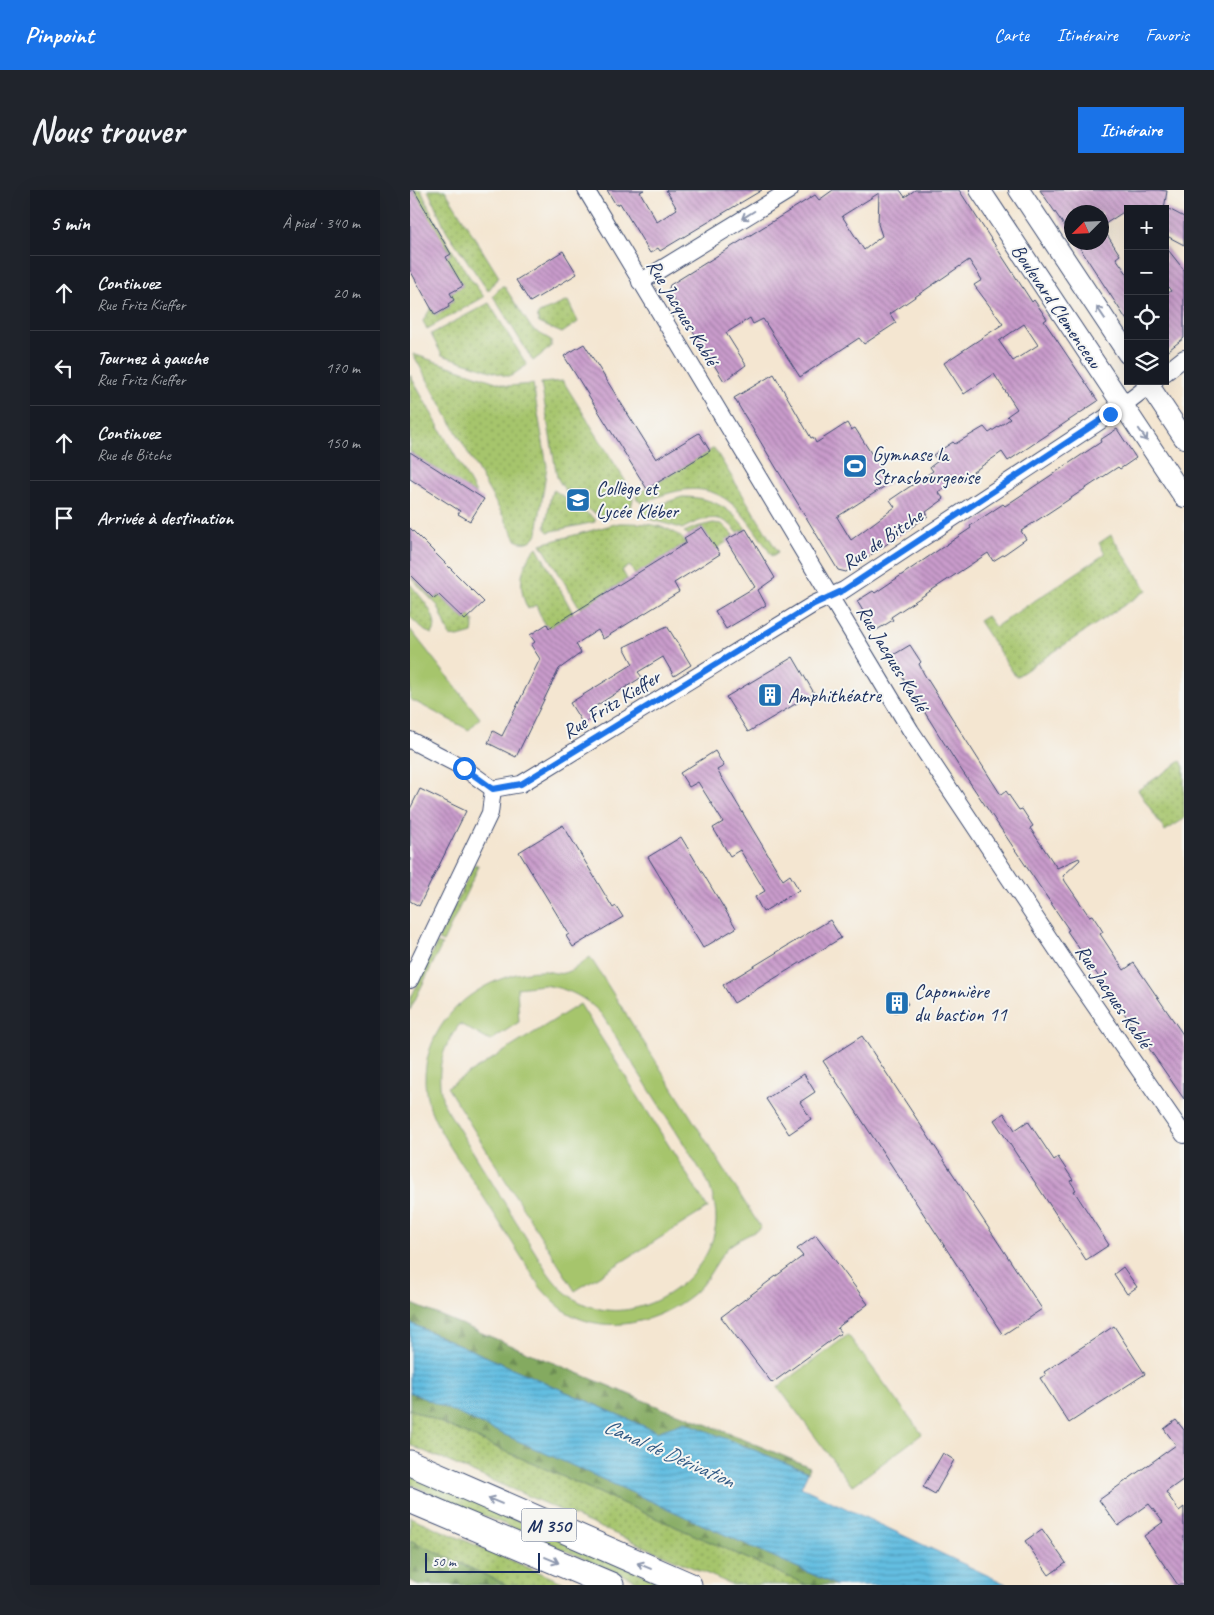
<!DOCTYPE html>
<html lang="fr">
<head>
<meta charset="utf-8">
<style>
	:root { --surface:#171b24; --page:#20242c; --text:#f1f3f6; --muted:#9ea1a6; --line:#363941; --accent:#1a73e8 }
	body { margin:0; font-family:Caveat,sans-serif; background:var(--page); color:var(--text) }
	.controls { position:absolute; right:15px; top:15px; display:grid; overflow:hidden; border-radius:0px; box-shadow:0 5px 20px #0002 }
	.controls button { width:45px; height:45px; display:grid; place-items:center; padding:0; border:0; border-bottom:1px solid var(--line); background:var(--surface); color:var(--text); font:25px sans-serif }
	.compass { position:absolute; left:654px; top:15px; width:45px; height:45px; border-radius:50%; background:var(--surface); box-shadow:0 5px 20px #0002; rotate:246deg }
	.scale { position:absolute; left:15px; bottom:12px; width:115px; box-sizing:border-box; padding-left:5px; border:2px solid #1b2f5e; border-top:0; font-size:14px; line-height:18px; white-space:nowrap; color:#1b2f5e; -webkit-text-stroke:4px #f6f6f2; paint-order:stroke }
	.stop { position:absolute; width:15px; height:15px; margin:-11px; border:4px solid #1a73e8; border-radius:50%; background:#fff }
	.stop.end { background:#1a73e8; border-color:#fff; box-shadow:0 1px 5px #0008 }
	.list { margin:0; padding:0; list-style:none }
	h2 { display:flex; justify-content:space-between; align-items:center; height:65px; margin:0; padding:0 20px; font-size:21px }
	h2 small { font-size:16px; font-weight:400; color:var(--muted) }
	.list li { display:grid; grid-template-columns:32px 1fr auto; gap:15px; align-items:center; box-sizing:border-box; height:75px; padding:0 20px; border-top:1px solid var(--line) }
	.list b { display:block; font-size:19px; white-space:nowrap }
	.list p { margin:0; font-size:16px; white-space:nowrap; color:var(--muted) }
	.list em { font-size:16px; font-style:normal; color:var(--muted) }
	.icon { flex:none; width:28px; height:28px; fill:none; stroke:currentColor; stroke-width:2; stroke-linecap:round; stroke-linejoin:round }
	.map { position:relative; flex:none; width:774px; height:1395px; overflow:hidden; border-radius:0px }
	header { display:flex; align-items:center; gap:30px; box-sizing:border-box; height:70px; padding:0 25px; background:var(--accent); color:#fff }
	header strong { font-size:24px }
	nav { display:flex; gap:28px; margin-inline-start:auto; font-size:18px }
	.intro { display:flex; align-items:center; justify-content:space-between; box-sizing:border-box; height:120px; padding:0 30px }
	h1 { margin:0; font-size:35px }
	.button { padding:12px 22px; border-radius:0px; background:var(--accent); color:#fff; font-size:18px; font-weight:700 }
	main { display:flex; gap:30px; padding:0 30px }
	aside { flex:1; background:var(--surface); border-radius:0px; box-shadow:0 5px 20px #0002 }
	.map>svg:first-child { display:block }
	.grass { fill:url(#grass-dots); stroke:#607a65 }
	.forest { fill:url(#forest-firs); stroke:#506c5f }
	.garden { fill:#a6c56c; stroke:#607a65; fill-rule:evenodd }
	.water { fill:url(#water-rules); stroke:#3f76a0 }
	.building { fill:url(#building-back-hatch); fill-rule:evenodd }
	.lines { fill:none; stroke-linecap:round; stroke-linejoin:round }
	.minor-casing { stroke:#3c4a6f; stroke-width:18 }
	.tertiary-casing { stroke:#3c4a6f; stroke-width:22 }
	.primary-casing { stroke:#3c4a6f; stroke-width:27 }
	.minor { stroke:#fff; stroke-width:16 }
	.tertiary { stroke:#fff; stroke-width:20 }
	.primary { stroke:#fff; stroke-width:25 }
	.oneway { stroke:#8d97ae }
	.route { stroke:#1a73e8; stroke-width:6 }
	.labels { text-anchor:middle; stroke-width:4; stroke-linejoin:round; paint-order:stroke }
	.shield { fill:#f6f6f2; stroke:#5d6b8a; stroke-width:1 }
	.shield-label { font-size:19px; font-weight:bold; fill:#1b2f5e }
	.street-label { font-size:20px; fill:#1b2f5e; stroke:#f6f6f2 }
	.poi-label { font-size:20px; fill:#1b2f5e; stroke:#f6f6f2; text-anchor:start }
	.water-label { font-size:21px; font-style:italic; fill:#315a85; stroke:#f6f6f2 }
</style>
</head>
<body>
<header>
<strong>Pinpoint</strong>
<nav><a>Carte</a><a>Itinéraire</a><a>Favoris</a></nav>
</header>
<div class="intro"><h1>Nous trouver</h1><a class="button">Itinéraire</a></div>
<main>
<aside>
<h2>5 min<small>À pied · 340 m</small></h2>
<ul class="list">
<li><svg class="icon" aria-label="ahead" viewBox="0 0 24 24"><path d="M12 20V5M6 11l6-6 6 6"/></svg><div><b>Continuez</b><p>Rue Fritz Kieffer</p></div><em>20 m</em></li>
<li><svg class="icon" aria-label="left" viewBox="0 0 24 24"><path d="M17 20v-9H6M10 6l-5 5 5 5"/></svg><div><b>Tournez à gauche</b><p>Rue Fritz Kieffer</p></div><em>170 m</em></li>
<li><svg class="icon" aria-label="ahead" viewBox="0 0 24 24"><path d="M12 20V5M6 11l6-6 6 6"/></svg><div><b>Continuez</b><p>Rue de Bitche</p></div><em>150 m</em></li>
<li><svg class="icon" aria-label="arrive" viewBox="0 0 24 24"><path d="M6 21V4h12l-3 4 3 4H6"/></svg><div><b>Arrivée à destination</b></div></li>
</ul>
</aside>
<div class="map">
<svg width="774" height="1395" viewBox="0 0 774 1395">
	<defs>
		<pattern id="grass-dots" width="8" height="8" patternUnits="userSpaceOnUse" patternTransform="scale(1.25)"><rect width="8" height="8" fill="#a6c56c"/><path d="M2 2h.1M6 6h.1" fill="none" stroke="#86a05c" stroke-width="1.8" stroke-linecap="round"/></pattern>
		<pattern id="forest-firs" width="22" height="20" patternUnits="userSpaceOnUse" patternTransform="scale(1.25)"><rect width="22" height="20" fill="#84aa60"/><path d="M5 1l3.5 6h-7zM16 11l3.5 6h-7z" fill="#6b8b52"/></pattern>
		<pattern id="water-rules" width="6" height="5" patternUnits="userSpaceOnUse" patternTransform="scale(1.25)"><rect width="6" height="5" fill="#63bee1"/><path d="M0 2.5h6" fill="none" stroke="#519bba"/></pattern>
		<pattern id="building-back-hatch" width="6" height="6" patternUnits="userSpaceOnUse" patternTransform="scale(1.25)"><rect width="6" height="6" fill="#c99bcb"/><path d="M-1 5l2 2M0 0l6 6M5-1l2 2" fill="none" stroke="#a27fa8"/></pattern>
	</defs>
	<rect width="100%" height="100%" fill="#f6f6f2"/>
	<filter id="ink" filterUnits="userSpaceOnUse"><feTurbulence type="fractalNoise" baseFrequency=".02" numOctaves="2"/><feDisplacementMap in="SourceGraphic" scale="10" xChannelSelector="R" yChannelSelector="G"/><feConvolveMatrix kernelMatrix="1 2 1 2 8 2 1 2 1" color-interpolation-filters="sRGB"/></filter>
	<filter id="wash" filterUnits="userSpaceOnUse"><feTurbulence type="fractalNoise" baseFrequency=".0096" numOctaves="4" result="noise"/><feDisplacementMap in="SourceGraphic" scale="20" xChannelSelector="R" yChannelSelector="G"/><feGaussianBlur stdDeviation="1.12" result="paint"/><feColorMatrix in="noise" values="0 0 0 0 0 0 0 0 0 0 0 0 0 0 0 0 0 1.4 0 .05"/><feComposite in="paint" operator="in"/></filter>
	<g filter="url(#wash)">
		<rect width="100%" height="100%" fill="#f4e6d1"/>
		<g class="grass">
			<path d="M4 0H11C27 39 49 73 74 107L17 139 13 131 21 118 25 125 39 117 38 114 44 110 40 103 53 96 36 67 41 64 36 55 31 58Z"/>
			<path d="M18 0H35L89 87 78 101 36 40Z"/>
			<path d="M92 96H94L122 139 141 150V157L123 171 83 106Z"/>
			<path d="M158 111 168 132 152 143 129 133 127 126 129 123Z"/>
			<path d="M79 113 117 175 101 186H96L32 165 21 144Z"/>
			<path d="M3 164 98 196 123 194 137 276 127 343C123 352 116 354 107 351Z"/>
			<path d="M0 185 67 305 0 262Z"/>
			<path d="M153 191 221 300 223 309 221 317 210 325 198 328C176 322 157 308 147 287L131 193Z"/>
			<path d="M304 258 368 362 362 366C325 308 303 281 233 313L227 310 226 306 231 302Z"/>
			<path d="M144 300 185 329V332L138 342 135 338 141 305Z"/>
			<path d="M272 307C300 307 319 316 336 339L327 342C312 321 292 328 272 339 262 334 238 331 234 326L233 320Z"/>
			<path d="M209 333C231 333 262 333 276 353L225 385 220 376 212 380 217 389 170 418 131 354Z"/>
			<path d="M303 333 312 334 323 345 317 352 302 361 294 348 298 346 292 337 279 345 274 342 286 337Z"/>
			<path d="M701 345 737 400 606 487 569 431 577 426 585 437 695 364 689 353Z"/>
			<path d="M127 357 163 423 139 438 135 436 126 415 118 419C107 398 110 374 127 357Z"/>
			<path d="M9 385 24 409 29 405 55 430 60 425 64 432 62 443 48 447 40 446 28 416 0 387 4 390Z"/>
			<path d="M0 394C9 405 33 430 22 444L15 441 0 427Z"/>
			<path d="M771 571 774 577V629L755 641 728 600Z"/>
			<path d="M65 674 69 676 33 752 28 750Z"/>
			<path d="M27 753 32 755 0 820V810Z"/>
			<path d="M0 1219 397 1395H323L0 1255Z"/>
			<path d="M0 1284 257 1395H236L0 1294Z"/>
			<path d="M0 1327 159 1395H97L0 1350Z"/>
		</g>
		<g class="forest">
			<path d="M0 1113 254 1219 277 1226 400 1277 398 1282 275 1233 247 1242 0 1133Z"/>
			<path d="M0 1202 10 1206 426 1395H397L0 1219Z"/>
			<path d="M0 1350 97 1395H10L0 1391Z"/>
		</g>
		<g class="garden">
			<path d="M0 439 70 528 59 540 0 509Z"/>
			<path d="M180 767 351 1038C340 1045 322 1051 315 1061 304 1075 298 1091 283 1104 249 1132 198 1146 158 1123 147 1116 138 1106 130 1097 109 1063 88 1030 67 997 51 972 30 946 20 918 4 873 28 825 67 801 86 789 109 781 131 781 138 780 147 785 154 783 162 782 173 772 180 767ZM133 795C157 798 176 807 192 825L298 992C304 1008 309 1027 304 1044 293 1091 234 1131 186 1118 165 1113 150 1100 138 1083L34 915C25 885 30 859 50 834L80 851 109 832 107 798Z"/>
			<path d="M170 814 298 1018 165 1101 37 897Z"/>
			<path d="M438 1145 512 1244 442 1296 368 1197Z"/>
		</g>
		<path class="water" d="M0 1133 247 1242 275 1232 398 1282 391 1297 598 1395H426L0 1202Z"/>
		<g id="blocks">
			<g class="building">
				<path d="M0 0H4L41 64 36 67 53 96 40 103 44 110 38 114 39 117 25 125 0 80Z"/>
				<path d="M197 0H234L230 2 247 32 267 19 256 0H352L250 61 248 58 240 63 210 13 206 15Z"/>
				<path d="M423 0H490L495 7 505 0H549L622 112 624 110 637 129 634 131 688 211 598 271 592 262 550 291 548 288 528 302 534 309 516 322 518 326 436 382 428 380 324 208 364 184 401 248 403 247 406 253 437 233 441 240 445 238 480 293 427 327 441 350 485 317 480 310 523 281 520 277 528 271 523 265 543 252 545 254 574 237 579 243 600 229 597 226 607 219 584 184 554 204 534 173 593 134 564 95 572 90 559 70 480 124 486 133 454 154 449 148 390 187 353 129 343 134 340 128 316 143 336 175 314 191 258 101 260 95 405 5 409 10ZM469 3 468 34 472 46 454 60 432 26ZM614 134 628 155 603 171 589 151Z"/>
				<path d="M630 0H749L757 1 754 19H718L692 36V22H662V47Z"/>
				<path d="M755 17 774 27V55L755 45Z"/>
				<path d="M692 37 710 65 706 68 718 85V132L666 52H692Z"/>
				<path d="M755 56 774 80V148L755 163V105L761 101 755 93Z"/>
				<path d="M153 61 167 84 120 112 106 90Z"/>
				<path d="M174 154 246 269 289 243 300 261 237 299 154 166Z"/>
				<path d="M707 239 726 268 710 279 708 277 611 341 616 349 596 363 583 371 578 363 481 427 483 430 465 441 447 411 463 401 465 403 561 338 560 336 593 314 595 316 691 252 690 250Z"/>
				<path d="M0 262 74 309 60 331 48 324 50 321 0 289Z"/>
				<path d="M292 337 310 364 264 393 269 402 193 449 188 440 166 454 171 463 149 479 106 567 78 553 83 541 92 546 130 469 121 455 125 452 120 445 137 434 139 438 276 353 274 348Z"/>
				<path d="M0 338 74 412 55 430 29 405 24 409 0 385Z"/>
				<path d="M336 339 365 388 348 400 356 415 316 439 305 421 345 397 316 350Z"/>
				<path d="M257 436 281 475 264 486 253 467 228 482 232 487 181 519 186 526 173 534 160 513 223 474 214 457Z"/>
				<path d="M500 455 511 472 509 474 514 484 591 605 596 601 609 620 612 619 623 636 620 638 647 678 669 668 670 670 653 686 655 691 679 726 682 725 690 737 693 742 690 744 714 780 724 773 774 846V909L657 741 659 740 548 575 491 485 480 467Z"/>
				<path d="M383 467 404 503 338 542 316 507Z"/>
				<path d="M305 561 314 576 307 580 373 690 380 685 389 700 353 722 345 707 355 701 330 660 320 666 303 638 313 632 288 592 279 597 270 583Z"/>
				<path d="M10 599 56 621 9 716 0 711V619Z"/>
				<path d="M153 635 203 718 206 716 213 727 163 757 156 746 159 744 109 662Z"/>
				<path d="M271 647 326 738 293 758 238 667Z"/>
				<path d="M420 730 431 748 324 813 313 795Z"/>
				<path d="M490 803 498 814 487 822H481L478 819V811Z"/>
				<path d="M452 846 632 1119 593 1145 413 871Z"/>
				<path d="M394 884 405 902 390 912 401 929 379 944 356 909Z"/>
				<path d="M594 923 605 940 618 931 644 970 648 967 663 990 660 991 666 1000 664 1001 699 1055 676 1070 584 930Z"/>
				<path d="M406 1045 458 1114 427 1138 431 1143 362 1193 311 1127 393 1066 387 1059Z"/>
				<path d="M713 1077 727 1097 717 1104 704 1084Z"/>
				<path d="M704 1136 735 1184 659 1233 630 1188 636 1185 634 1182Z"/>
				<path d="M766 1230 774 1240V1289L756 1302 769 1321 774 1317V1395H768L734 1346 753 1332 739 1314 708 1336 689 1310 766 1255 754 1239Z"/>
				<path d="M533 1263 544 1270 525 1304 513 1297Z"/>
				<path d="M632 1339 656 1373 639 1385 615 1351Z"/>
			</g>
		</g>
	</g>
	<g filter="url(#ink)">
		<use href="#blocks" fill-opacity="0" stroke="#3c4a6f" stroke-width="1"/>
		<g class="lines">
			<defs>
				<g id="minor">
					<path d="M176 0 501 541 665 787 774 945"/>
					<path d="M230 92 380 0"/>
					<path d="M755 183 774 168"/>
					<path d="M0 550 54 578 83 599 111 594 404 414 434 400 707 220 745 191"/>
					<path d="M0 790 80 623 83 599"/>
				</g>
				<g id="tertiary">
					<path d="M570 0 774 307"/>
					<path d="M609 0 718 164"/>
					<path d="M736 191 774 248"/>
				</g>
				<g id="primary">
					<path d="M0 1273 279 1395"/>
					<path d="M0 1310 201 1395"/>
				</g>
			</defs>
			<use href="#minor" class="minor-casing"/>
			<use href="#tertiary" class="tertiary-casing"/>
			<use href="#primary" class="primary-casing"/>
			<use href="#minor" class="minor"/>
			<use href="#tertiary" class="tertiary"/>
			<use href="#primary" class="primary"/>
		</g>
		<defs><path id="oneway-shaft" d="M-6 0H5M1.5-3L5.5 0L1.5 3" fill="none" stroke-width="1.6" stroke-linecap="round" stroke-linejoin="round" transform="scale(1.25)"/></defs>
		<g class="oneway">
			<use href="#oneway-shaft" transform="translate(338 25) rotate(148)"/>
			<use href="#oneway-shaft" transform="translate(691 123) rotate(-124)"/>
			<use href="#oneway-shaft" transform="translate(733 245) rotate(56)"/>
			<use href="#oneway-shaft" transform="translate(85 1311) rotate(-157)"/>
			<use href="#oneway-shaft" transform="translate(142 1370) rotate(23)"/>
			<use href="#oneway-shaft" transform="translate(234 1376) rotate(-157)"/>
		</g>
	</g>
	<g class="lines" filter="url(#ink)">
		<path class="route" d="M54 578 83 599 111 594 404 414 434 400 700 224"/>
	</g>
	<defs>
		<symbol id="stadium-square" viewBox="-11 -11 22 22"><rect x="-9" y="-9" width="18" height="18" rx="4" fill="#1f6fb2" stroke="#f6f6f2"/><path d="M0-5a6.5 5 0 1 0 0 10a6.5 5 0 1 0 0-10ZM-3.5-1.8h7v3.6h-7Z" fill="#fff"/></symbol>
		<symbol id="school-square" viewBox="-11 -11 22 22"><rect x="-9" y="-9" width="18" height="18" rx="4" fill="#1f6fb2" stroke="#f6f6f2"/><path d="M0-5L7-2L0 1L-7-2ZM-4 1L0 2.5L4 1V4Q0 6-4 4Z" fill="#fff"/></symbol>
		<symbol id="building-square" viewBox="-11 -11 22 22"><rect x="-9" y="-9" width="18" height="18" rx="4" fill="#1f6fb2" stroke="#f6f6f2"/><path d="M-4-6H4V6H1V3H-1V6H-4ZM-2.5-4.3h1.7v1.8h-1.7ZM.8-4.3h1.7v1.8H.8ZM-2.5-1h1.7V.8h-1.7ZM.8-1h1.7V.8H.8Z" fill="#fff"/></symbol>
	</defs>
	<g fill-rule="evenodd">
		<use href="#stadium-square" x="431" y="262" width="28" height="28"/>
		<use href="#school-square" x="154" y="296" width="28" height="28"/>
		<use href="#building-square" x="346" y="491" width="28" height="28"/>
		<use href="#building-square" x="473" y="799" width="28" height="28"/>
	</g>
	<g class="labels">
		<rect class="shield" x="111.5" y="1318.5" width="55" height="33" rx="4"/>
		<g class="shield-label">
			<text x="139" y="1342">M 350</text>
		</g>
		<g class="street-label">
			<text transform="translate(647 116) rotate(56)" y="7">Boulevard Clemenceau</text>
			<text transform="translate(273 122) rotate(59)" y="7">Rue Jacques Kablé</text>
			<text transform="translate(472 349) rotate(-34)" y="7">Rue de Bitche</text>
			<text transform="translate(483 468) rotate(59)" y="7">Rue Jacques Kablé</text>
			<text transform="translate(201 514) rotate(-32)" y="7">Rue Fritz Kieffer</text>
			<text transform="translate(704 806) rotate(56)" y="7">Rue Jacques Kablé</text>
		</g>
		<g class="poi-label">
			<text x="462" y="271">Gymnase la<tspan x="462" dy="23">Strasbourgeoise</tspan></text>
			<text x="186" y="305">Collège et<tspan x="186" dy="23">Lycée Kléber</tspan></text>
			<text x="378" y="512">Amphithéatre</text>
			<text x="504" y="808">Caponnière<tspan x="504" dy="23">du bastion 11</tspan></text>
		</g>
		<g class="water-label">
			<text transform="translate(259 1263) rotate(24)" y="7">Canal de Dérivation</text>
		</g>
	</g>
</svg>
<div class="controls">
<button>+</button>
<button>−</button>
<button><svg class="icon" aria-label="locate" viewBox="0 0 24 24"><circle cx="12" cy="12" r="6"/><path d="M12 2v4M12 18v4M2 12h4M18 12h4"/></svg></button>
<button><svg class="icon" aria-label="layers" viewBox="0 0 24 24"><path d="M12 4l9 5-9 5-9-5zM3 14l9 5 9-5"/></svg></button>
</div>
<svg class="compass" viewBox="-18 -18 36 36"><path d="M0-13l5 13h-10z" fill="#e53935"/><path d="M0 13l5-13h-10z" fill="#9ea1a6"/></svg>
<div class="scale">50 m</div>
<div class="stop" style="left:54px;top:578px"></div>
<div class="stop end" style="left:700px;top:224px"></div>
</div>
</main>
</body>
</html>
